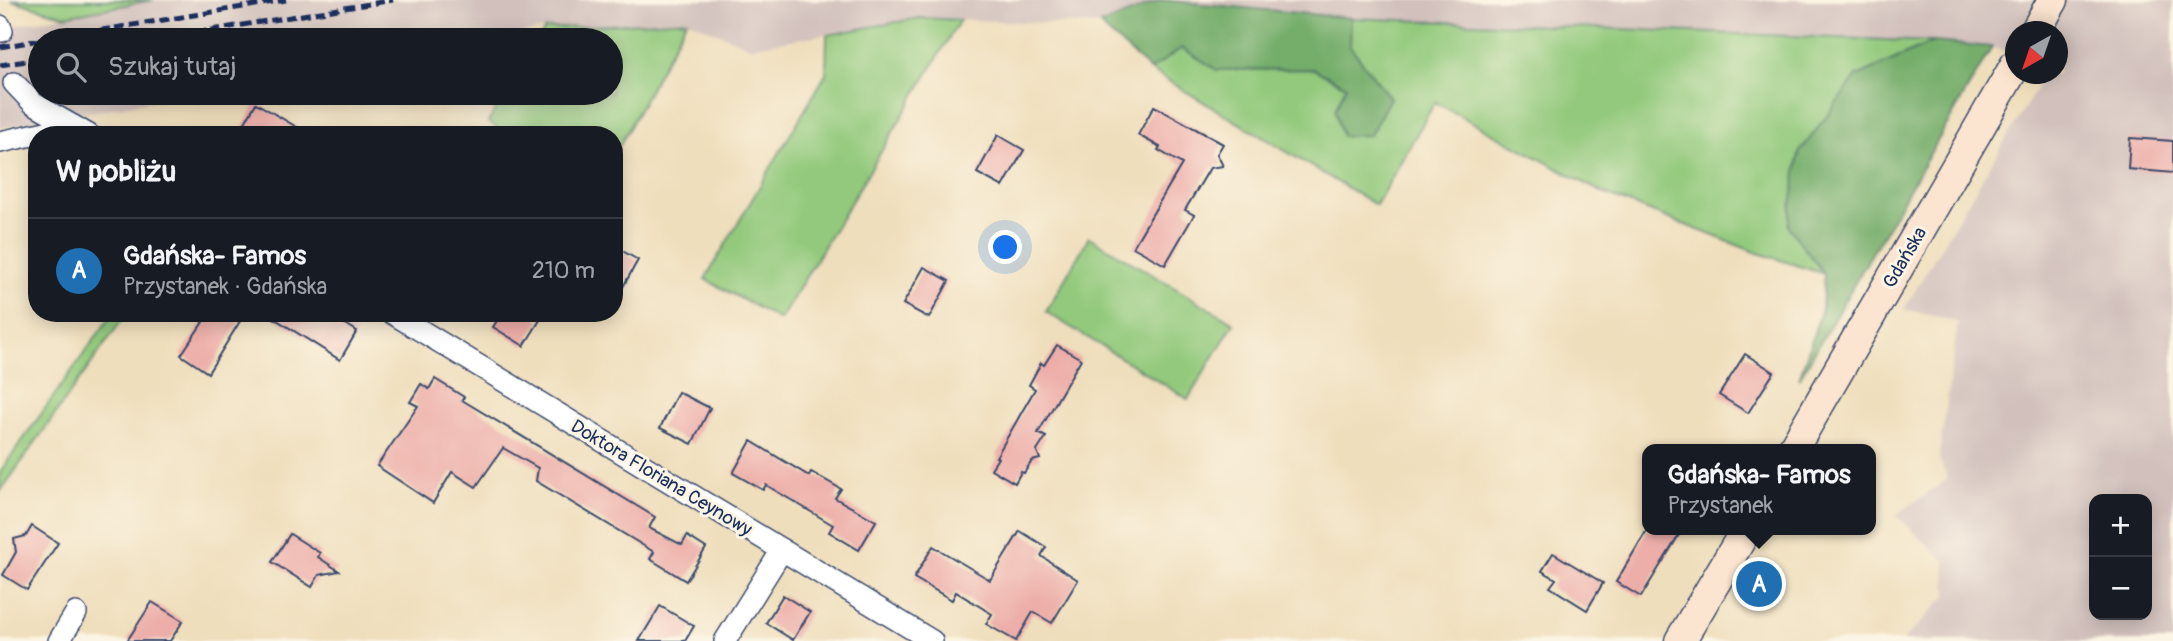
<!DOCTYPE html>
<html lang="pl">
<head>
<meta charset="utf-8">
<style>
	:root { --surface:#171b24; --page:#242831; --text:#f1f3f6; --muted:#9ea1a6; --line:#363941; --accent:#1f6fb2 }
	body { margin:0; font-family:Pangolin,sans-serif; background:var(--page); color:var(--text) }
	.controls { position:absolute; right:21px; bottom:21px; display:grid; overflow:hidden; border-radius:14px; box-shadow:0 4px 18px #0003 }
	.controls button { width:63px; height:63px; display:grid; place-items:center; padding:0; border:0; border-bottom:2px solid var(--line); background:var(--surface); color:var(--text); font:35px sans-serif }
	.compass { position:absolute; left:2005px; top:21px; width:63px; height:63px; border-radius:50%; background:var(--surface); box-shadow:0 4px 18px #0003; rotate:220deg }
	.you { position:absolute; left:1006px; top:248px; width:24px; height:24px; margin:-18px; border:5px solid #fff; border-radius:50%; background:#1a73e8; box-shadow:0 0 0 10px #1a73e833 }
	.badge { display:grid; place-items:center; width:46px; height:46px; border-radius:50%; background:var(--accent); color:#fff; font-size:23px; font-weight:700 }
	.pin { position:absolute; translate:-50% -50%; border:4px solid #fff; box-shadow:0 2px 7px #0006 }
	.popup { position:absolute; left:1642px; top:444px; width:234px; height:91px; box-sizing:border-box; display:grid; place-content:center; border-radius:14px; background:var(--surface); filter:drop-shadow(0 2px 5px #0005); font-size:23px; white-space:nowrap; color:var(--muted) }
	.popup b { font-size:26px; color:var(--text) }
	.popup::after { content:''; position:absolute; left:50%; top:100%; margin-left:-14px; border:14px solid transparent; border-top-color:var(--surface) }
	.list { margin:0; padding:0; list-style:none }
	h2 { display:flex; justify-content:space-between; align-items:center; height:91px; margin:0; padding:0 28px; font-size:30px }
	h2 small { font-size:23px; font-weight:400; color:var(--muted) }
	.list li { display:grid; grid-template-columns:46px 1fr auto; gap:21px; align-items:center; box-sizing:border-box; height:105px; padding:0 28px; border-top:2px solid var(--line) }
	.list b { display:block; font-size:26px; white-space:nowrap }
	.list p { margin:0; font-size:23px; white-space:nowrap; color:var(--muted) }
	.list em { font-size:23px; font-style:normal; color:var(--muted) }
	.icon { flex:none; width:38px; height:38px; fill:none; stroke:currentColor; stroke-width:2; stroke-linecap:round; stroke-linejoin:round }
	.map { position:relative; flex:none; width:2173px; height:641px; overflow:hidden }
	.search { position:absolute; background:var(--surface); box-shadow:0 4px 18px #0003; left:28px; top:28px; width:595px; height:77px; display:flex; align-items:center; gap:18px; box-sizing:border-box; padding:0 24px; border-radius:38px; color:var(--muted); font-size:26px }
	.panel { position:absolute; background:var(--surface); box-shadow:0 4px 18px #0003; left:28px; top:126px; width:595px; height:196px; border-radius:28px }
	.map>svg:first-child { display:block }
	.industrial { fill:#d1c0bc; fill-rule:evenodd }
	.green { fill:#92c97b; stroke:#567c6c; stroke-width:2 }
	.forest { fill:#75ad6b; stroke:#486e64; stroke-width:2 }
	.building { fill:#edaea9 }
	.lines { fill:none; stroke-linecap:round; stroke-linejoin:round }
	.minor-casing { stroke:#3b496c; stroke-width:24 }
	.secondary-casing { stroke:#3b496c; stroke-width:33 }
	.minor { stroke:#fff; stroke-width:21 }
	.secondary { stroke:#fce5d0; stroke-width:30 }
	.rail { stroke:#1b2f5e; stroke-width:5; stroke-dasharray:10 5; stroke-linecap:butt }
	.labels { text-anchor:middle; stroke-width:6; stroke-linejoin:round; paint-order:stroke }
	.street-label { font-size:19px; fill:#1b2f5e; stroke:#fcf5e5 }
</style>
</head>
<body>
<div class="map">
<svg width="2173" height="641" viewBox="0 0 2173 641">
	<rect width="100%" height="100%" fill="#fcf5e5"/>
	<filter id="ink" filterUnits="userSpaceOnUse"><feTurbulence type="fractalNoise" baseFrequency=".0143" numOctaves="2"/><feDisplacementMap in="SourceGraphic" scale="14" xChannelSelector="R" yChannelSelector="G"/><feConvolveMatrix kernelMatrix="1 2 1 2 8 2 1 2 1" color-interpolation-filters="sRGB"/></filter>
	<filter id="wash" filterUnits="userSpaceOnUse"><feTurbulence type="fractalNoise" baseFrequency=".00686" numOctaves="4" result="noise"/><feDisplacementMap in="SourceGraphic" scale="28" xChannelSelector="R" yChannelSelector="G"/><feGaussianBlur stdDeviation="1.57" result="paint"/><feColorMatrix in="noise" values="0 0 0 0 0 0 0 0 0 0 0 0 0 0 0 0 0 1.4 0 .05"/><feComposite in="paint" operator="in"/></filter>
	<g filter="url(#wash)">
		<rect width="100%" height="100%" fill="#efdebc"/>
		<g class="industrial">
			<path d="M153 0H1160L1100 25 919 18 750 47 687 20 545 29 484 40H40V93H196L0 128V28Z"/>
			<path d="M1169 0H2173V641H1903L1947 595 1945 561 1896 515 1948 479 1939 458 1958 322 1904 309 2045 74H2058V32H2016L2015 54 1992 47 1933 42 1351 18ZM2094 499H2147V615H2094Z"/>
		</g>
		<g class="green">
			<path d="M11 0H153L65 16Z"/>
			<path d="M919 18 960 20 780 320 705 279 826 74 827 35Z"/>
			<path d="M1351 18 1933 42 1857 76 1788 226 1824 274 1755 252 1603 193 1435 102 1376 205 1150 70 1182 48 1217 70 1314 69 1346 86 1335 110 1390 98 1350 46Z"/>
			<path d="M687 20 614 156V135H509L488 122 506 93H611V40H538L545 29Z"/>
			<path d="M1089 237 1234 323 1188 399 1046 312Z"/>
			<path d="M113 313H127L0 492V472Z"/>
		</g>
		<g class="forest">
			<path d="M1160 0 1351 18 1350 46 1390 98 1370 135 1342 136 1335 110 1346 86 1314 69 1217 70 1182 48 1150 70 1100 25Z"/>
			<path d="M1933 42 1992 47 1799 379 1822 308 1824 274 1788 226 1799 153 1857 76Z"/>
		</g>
		<g id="blocks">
			<g class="building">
				<path d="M256 103 310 135H238Z"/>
				<path d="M1154 106 1223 144 1217 154 1223 166 1210 168 1185 210 1194 215 1165 265 1133 247 1182 164 1158 150 1160 147 1138 135Z"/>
				<path d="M998 135 1024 150 1003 187 977 173Z"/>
				<path d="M2130 138 2173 141V173L2128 169Z"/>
				<path d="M614 246 638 260 614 303Z"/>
				<path d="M924 267 949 281 929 318 903 304Z"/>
				<path d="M209 313H245L208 373 181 355Z"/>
				<path d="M266 313H327L357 331 340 360Z"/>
				<path d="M502 313H529L540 320 524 346 493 327Z"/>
				<path d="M1057 345 1081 359 1038 433 1046 437 1037 451 1040 459 1032 461 1024 473 1021 472 1015 483 991 469 998 458 996 457 1035 389 1029 385 1041 363 1044 365Z"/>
				<path d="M1745 354 1774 372 1748 413 1719 395Z"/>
				<path d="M435 379 464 397 462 400 655 517 649 528 682 545 687 536 706 548 686 581 650 559 654 552 536 481 538 468 503 448 476 487 452 472 433 503 377 466 418 406 410 402 421 384 429 389Z"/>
				<path d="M678 392 710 408 692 444 660 428Z"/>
				<path d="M751 441 809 476 811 472 841 489 835 498 876 521 859 550 829 532 833 525 808 510 766 485 763 490 733 473Z"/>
				<path d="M32 526 58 543 27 590 3 575 16 552 14 539 26 536Z"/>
				<path d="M1647 530H1682L1641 597 1616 582Z"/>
				<path d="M1020 531 1046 547 1041 556 1078 580 1052 623 1033 612 1016 641 986 624 992 614 956 592 952 600 914 578 933 546 990 580Z"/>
				<path d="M290 534 320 553 318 557 339 571 319 575 312 587 272 562Z"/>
				<path d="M1553 553 1603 583 1587 610 1550 587 1556 579 1542 571Z"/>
				<path d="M783 595 810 612 793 640 766 623Z"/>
				<path d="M152 602 183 621 170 641H127Z"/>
				<path d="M660 606 694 626 685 641H639Z"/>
			</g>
		</g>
	</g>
	<g filter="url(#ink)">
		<use href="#blocks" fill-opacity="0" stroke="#3b496c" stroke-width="2"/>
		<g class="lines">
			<defs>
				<g id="minor">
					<path d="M0 26 2 31"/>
					<path d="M14 83 33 103 89 135"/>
					<path d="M0 142 73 126"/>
					<path d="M392 313 932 641"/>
					<path d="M59 641 76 613"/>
					<path d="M725 641 782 550"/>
				</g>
				<g id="secondary">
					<path d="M2035 32 2053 0"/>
					<path d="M1793 449 2016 64"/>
					<path d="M1680 641 1746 530"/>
				</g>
			</defs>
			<use href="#minor" class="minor-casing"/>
			<use href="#secondary" class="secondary-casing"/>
			<use href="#minor" class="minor"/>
			<use href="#secondary" class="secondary"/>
			<g class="rail">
				<path d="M41 40 286 0"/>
				<path d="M152 40 393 0"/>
				<path d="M0 47 40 40"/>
				<path d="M0 65 40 59"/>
			</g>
		</g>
	</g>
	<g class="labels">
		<g class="street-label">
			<text transform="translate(1904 257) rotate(-60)" y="7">Gdańska</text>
			<text transform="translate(662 477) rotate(31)" y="7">Doktora Floriana Ceynowy</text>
		</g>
	</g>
</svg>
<div class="controls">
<button>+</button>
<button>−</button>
</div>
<svg class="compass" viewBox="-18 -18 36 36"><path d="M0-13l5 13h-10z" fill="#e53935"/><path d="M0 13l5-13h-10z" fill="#9ea1a6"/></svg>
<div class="you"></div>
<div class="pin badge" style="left:1759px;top:584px">A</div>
<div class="popup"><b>Gdańska- Famos</b>Przystanek</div>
<div class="search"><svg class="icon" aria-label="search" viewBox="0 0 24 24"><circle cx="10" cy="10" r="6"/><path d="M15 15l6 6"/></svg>Szukaj tutaj</div>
<section class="panel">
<h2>W pobliżu<small></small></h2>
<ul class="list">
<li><span class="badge">A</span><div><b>Gdańska- Famos</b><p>Przystanek · Gdańska</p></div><em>210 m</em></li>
</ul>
</section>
</div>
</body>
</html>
